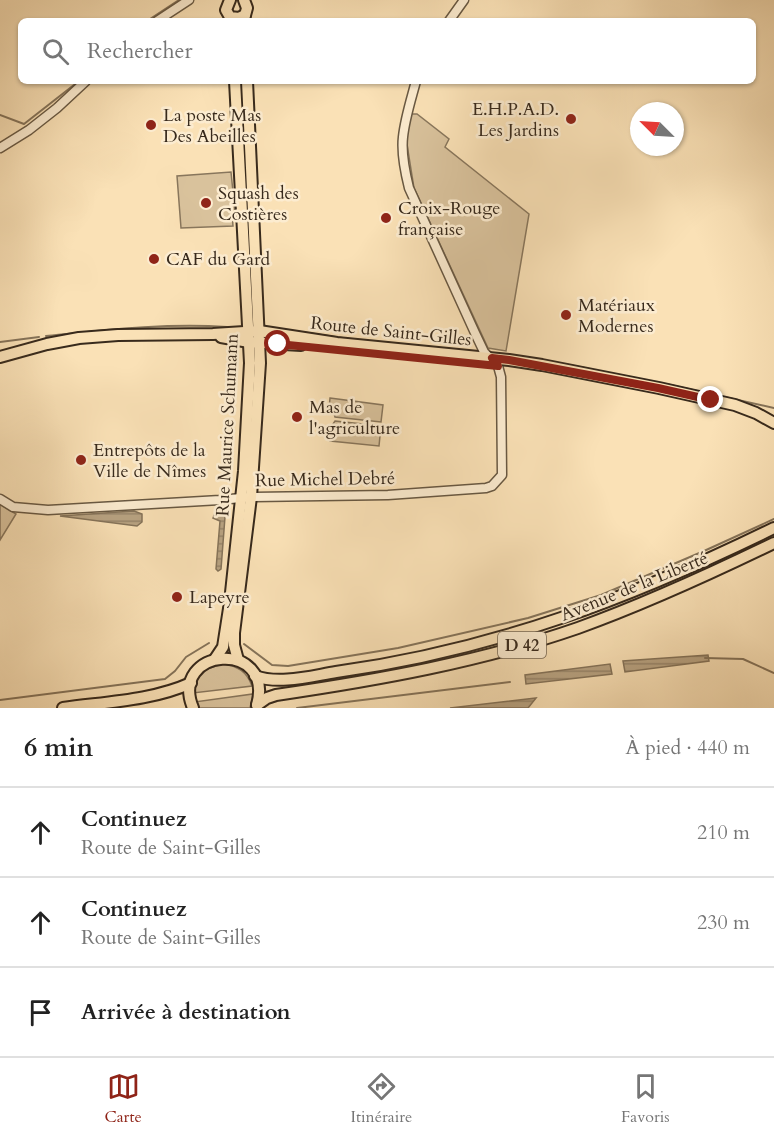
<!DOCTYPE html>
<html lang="fr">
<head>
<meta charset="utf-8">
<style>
	:root { --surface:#fff; --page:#f2f2f2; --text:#222; --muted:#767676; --line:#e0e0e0; --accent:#8f2418 }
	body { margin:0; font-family:Cardo,serif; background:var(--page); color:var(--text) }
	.compass { position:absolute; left:630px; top:102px; width:54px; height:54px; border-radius:50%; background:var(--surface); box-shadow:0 2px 4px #0004; rotate:294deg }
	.stop { position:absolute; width:18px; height:18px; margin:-14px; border:4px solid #8f2418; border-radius:50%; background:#fff }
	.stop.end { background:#8f2418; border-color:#fff; box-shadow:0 2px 6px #0008 }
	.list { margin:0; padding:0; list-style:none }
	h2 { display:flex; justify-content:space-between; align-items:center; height:78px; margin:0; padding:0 24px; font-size:26px }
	h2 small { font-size:20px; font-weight:400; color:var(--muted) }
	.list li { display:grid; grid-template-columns:39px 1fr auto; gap:18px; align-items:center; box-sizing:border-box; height:90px; padding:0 24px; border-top:2px solid var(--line) }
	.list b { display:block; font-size:22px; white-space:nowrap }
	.list p { margin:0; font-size:20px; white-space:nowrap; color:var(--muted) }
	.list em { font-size:20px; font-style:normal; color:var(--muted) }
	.icon { flex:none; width:33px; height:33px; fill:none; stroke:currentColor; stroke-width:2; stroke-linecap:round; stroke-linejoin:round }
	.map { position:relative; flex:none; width:774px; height:708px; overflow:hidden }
	.search { position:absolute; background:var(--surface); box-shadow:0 2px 4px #0004; left:18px; right:18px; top:18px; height:66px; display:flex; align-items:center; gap:15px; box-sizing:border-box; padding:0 21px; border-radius:9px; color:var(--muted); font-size:22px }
	.sheet { height:348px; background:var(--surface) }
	nav { display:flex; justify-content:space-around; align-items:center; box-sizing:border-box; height:84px; border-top:2px solid var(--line); background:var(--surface); font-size:16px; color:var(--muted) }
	nav a { display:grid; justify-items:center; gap:3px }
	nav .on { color:var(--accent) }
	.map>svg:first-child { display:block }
	.grass { fill:#d9c29c; stroke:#88765c; stroke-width:1.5 }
	.water { fill:url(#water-rules); stroke:#857359; stroke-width:1.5 }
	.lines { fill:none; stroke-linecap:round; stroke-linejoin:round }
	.stream { stroke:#857359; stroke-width:2 }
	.minor-casing { stroke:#685842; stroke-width:11 }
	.major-casing { stroke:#382a1c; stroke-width:14 }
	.minor { stroke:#fcecd0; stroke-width:8 }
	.major { stroke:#fae1b6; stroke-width:10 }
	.route { stroke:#8f2418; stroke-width:8 }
	.poi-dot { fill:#8f2418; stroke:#fcecd0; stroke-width:2 }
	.labels { text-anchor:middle; stroke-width:5; stroke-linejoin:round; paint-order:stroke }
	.shield { fill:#fcecd0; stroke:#736452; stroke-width:1.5 }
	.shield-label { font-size:16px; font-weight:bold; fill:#382a1c }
	.poi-label { font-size:18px; fill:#382a1c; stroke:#fcecd0; text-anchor:start }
	.street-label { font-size:18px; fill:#382a1c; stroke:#fcecd0 }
</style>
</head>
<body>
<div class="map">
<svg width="774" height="708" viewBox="0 0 774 708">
	<defs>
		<pattern id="water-rules" width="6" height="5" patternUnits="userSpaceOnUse" patternTransform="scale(1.5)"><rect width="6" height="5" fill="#b8a382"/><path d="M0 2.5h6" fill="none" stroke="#97856a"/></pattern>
	</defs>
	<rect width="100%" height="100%" fill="#fae1b6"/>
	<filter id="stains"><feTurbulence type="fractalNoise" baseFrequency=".00333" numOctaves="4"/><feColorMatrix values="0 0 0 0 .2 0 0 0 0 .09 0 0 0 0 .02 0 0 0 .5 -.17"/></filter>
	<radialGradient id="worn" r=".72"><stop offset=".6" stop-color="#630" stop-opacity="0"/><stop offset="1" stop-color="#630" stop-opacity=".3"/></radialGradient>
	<g class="grass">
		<path d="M411 114H417L449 139 445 147 529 214 506 351 488 348 414 188 406 138 408 122Z"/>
		<path d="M231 172 235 212 232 213 233 226 181 228 177 176Z"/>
		<path d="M330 398 383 405 381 422 335 417 334 413 329 409Z"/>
		<path d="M335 421 381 426 379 446 330 441 326 435 327 428 331 427Z"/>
		<path d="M0 504 16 514 0 540Z"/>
		<path d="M223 664C238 666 247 672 252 686L193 693C198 672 203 669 223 664Z"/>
		<path d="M253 694 250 708H196L194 702Z"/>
	</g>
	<g class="water">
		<path d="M134 511 142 514V522L137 526 60 516Z"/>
		<path d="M215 513H222L225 517 221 569 218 571 216 569 220 521 213 518Z"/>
		<path d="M708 655 709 661 625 672 623 661Z"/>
		<path d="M610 664 612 674 526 684 525 675Z"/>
		<path d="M536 698 528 708H450Z"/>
	</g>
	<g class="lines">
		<g class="stream">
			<path d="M147 21 179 0"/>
			<path d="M0 115 24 124 79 81"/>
			<path d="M287 330 350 339"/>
			<path d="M46 336C106 330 166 323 227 327"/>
			<path d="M0 342 39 337"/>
			<path d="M381 342 420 346"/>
			<path d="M564 364 590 369"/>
			<path d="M666 384 774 408"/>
			<path d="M244 644 272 665 288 666 398 648 528 618 601 595 704 551 774 519"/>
			<path d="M705 658 743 659 774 673"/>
			<path d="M0 700 165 679 175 671 186 657 209 643"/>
			<path d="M297 708 510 682"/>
		</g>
		<defs>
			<g id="minor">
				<path d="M157 21 189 0"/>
				<path d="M449 21 464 0"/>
				<path d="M0 148 29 130 57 108 86 81"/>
				<path d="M0 499 13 507 48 510 220 500 251 497 388 495 486 488 492 486 502 475 501 377 498 366 484 352 475 333 409 188C405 172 401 154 403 137 405 118 411 100 416 81"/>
			</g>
			<g id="major">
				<path d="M230 0 226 10 230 17 239 18 245 15"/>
				<path d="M244 0 247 8 244 19"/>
				<path d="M221 337 249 342 301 345"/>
				<path d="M0 357 47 344 79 338 118 335 213 334 259 331 337 343 509 360 542 365 659 388 735 405 756 413 774 423"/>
				<path d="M215 659 223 647 230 602 244 471 250 363 235 81"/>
				<path d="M238 660 234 645V633L251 497 260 363 247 81"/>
				<path d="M255 676C279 685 311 676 336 672 495 650 631 598 774 528"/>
				<path d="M257 705 267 698 276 695C378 680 480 662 578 628 645 604 710 574 774 543"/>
				<path d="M63 708C105 702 151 701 191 683"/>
				<path d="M193 708C168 647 275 639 257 705"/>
			</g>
		</defs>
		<use href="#minor" class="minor-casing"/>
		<use href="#major" class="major-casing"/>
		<use href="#minor" class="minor"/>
		<use href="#major" class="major"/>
	</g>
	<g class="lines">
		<path class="route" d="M278 344 498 366 492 358 509 360 658 388 711 400"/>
	</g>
	<g class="poi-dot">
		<circle cx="571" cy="119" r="6"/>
		<circle cx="151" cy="125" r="6"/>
		<circle cx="206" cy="203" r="6"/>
		<circle cx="386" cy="218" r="6"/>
		<circle cx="154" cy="259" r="6"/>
		<circle cx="566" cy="315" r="6"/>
		<circle cx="297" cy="417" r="6"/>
		<circle cx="81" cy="460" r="6"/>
		<circle cx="177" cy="597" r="6"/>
	</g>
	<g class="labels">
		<rect class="shield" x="498" y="632" width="48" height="26" rx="4.5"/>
		<g class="shield-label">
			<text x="522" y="651">D 42</text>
		</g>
		<g class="poi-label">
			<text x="559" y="115" text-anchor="end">E.H.P.A.D.<tspan x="559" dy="21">Les Jardins</tspan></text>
			<text x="163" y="121">La poste Mas<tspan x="163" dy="21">Des Abeilles</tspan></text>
			<text x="218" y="199">Squash des<tspan x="218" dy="21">Costières</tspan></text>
			<text x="398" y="214">Croix-Rouge<tspan x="398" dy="21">française</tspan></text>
			<text x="166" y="265">CAF du Gard</text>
			<text x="578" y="311">Matériaux<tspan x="578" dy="21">Modernes</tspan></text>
			<text x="309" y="413">Mas de<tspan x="309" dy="21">l'agriculture</tspan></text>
			<text x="93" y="456">Entrepôts de la<tspan x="93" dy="21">Ville de Nîmes</tspan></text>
			<text x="189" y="603">Lapeyre</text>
		</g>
		<g class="street-label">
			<text transform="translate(391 331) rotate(6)" y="6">Route de Saint-Gilles</text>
			<text transform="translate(227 425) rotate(-87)" y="6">Rue Maurice Schumann</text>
			<text transform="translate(325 479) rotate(-1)" y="6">Rue Michel Debré</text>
			<text transform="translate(634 586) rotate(-22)" y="6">Avenue de la Liberté</text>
		</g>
	</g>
	<rect width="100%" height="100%" filter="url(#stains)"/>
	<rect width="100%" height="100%" fill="url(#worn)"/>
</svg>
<svg class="compass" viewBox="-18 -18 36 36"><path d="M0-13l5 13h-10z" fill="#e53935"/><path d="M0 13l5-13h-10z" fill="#767676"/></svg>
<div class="stop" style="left:278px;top:344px"></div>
<div class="stop end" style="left:711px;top:400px"></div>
<div class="search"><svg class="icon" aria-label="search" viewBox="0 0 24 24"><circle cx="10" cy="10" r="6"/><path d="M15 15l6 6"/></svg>Rechercher</div>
</div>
<section class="sheet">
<h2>6 min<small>À pied · 440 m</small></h2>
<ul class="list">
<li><svg class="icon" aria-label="ahead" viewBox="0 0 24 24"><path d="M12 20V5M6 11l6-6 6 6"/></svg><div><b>Continuez</b><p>Route de Saint-Gilles</p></div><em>210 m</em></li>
<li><svg class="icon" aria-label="ahead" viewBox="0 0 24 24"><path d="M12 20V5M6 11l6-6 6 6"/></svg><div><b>Continuez</b><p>Route de Saint-Gilles</p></div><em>230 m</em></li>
<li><svg class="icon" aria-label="arrive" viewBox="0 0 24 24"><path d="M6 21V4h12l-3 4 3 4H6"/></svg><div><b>Arrivée à destination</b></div></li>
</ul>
</section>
<nav>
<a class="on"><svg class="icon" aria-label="map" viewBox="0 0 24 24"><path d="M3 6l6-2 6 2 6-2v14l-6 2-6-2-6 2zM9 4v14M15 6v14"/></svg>Carte</a>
<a><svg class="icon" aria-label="directions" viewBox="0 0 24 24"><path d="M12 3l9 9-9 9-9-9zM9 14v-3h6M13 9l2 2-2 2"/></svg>Itinéraire</a>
<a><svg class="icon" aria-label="saved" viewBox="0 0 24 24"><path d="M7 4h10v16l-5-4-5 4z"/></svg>Favoris</a>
</nav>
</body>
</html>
